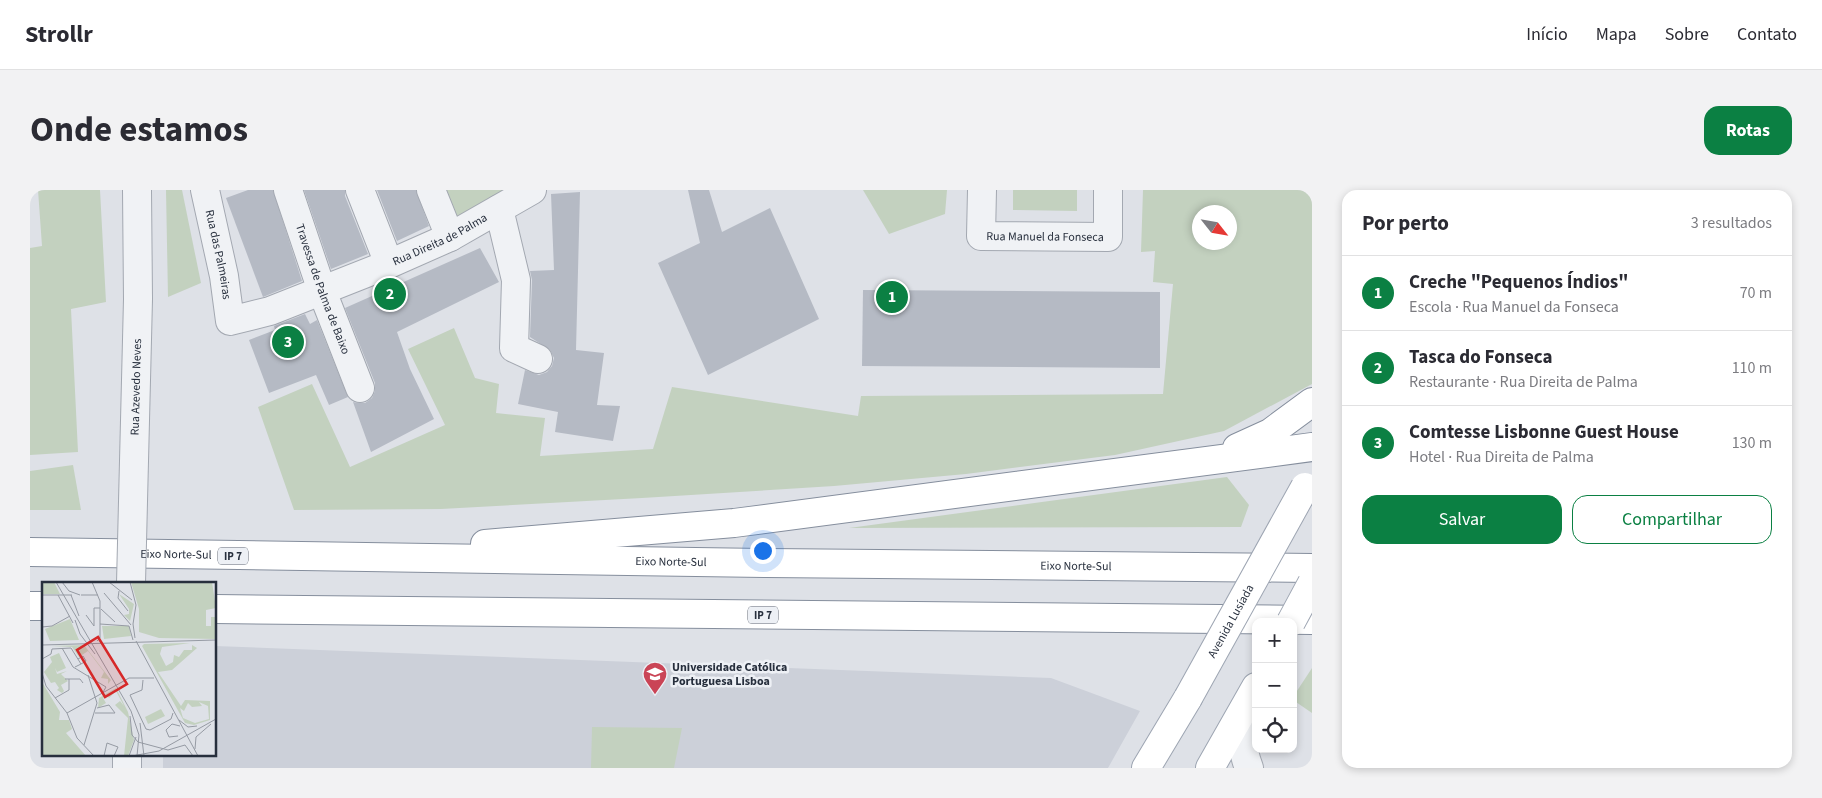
<!DOCTYPE html>
<html lang="pt">
<head>
<meta charset="utf-8">
<style>
	:root { --surface:#fff; --page:#f2f2f3; --text:#2b2b33; --muted:#7c7c81; --line:#e1e1e2; --accent:#0b8043 }
	body { margin:0; font-family:"Source Sans 3",sans-serif; background:var(--page); color:var(--text) }
	.controls { position:absolute; right:15px; bottom:15px; display:grid; overflow:hidden; border-radius:10px; box-shadow:0 2px 8px #0003 }
	.controls button { width:45px; height:45px; display:grid; place-items:center; padding:0; border:0; border-bottom:1px solid var(--line); background:var(--surface); color:var(--text); font:25px sans-serif }
	.compass { position:absolute; left:1162px; top:15px; width:45px; height:45px; border-radius:50%; background:var(--surface); box-shadow:0 2px 8px #0003; rotate:121deg }
	.you { position:absolute; left:732px; top:360px; width:18px; height:18px; margin:-12px; border:4px solid #fff; border-radius:50%; background:#1a73e8; box-shadow:0 0 0 8px #1a73e833 }
	.badge { display:grid; place-items:center; width:32px; height:32px; border-radius:50%; background:var(--accent); color:#fff; font-size:16px; font-weight:700 }
	.pin { position:absolute; translate:-50% -50%; border:2px solid #fff; box-shadow:0 1px 5px #0006 }
	.list { margin:0; padding:0; list-style:none }
	h2 { display:flex; justify-content:space-between; align-items:center; height:65px; margin:0; padding:0 20px; font-size:21px }
	h2 small { font-size:16px; font-weight:400; color:var(--muted) }
	.list li { display:grid; grid-template-columns:32px 1fr auto; gap:15px; align-items:center; box-sizing:border-box; height:75px; padding:0 20px; border-top:1px solid var(--line) }
	.list b { display:block; font-size:19px; white-space:nowrap }
	.list p { margin:0; font-size:16px; white-space:nowrap; color:var(--muted) }
	.list em { font-size:16px; font-style:normal; color:var(--muted) }
	.actions { display:flex; gap:10px; padding:15px 20px }
	.actions a { flex:1; padding:11px 0; border:1px solid var(--accent); border-radius:15px; text-align:center; font-size:18px; color:var(--accent) }
	.actions .main { background:var(--accent); color:#fff }
	.icon { flex:none; width:28px; height:28px; fill:none; stroke:currentColor; stroke-width:2; stroke-linecap:round; stroke-linejoin:round }
	.map { position:relative; flex:none; width:1282px; height:578px; overflow:hidden; border-radius:15px }
	header { display:flex; align-items:center; gap:30px; box-sizing:border-box; height:70px; padding:0 25px; background:var(--surface); border-bottom:1px solid var(--line) }
	header strong { font-size:24px }
	nav { display:flex; gap:28px; margin-inline-start:auto; font-size:18px }
	.intro { display:flex; align-items:center; justify-content:space-between; box-sizing:border-box; height:120px; padding:0 30px }
	h1 { margin:0; font-size:35px }
	.button { padding:12px 22px; border-radius:15px; background:var(--accent); color:#fff; font-size:18px; font-weight:700 }
	main { display:flex; gap:30px; padding:0 30px }
	aside { flex:1; background:var(--surface); border-radius:15px; box-shadow:0 2px 8px #0003 }
	.map>svg:first-child { display:block }
	.built { fill:#ccd0d9 }
	.green { fill:#c3d1bf; fill-rule:evenodd }
	.building { fill:#b5bac4 }
	.lines { fill:none; stroke-linecap:round; stroke-linejoin:round }
	.street-casing { stroke:#a3a8b1; stroke-width:30 }
	.primary-casing { stroke:#9da5b2; stroke-width:30 }
	.highway-casing { stroke:#858e9d; stroke-width:30 }
	.street { stroke:#f0f2f5; stroke-width:28 }
	.primary { stroke:#fff; stroke-width:28 }
	.highway { stroke:#fff; stroke-width:28 }
	.street-bridge-casing { stroke:#a3a8b1; stroke-width:30; stroke-linecap:butt }
	.primary-bridge-casing { stroke:#9da5b2; stroke-width:30; stroke-linecap:butt }
	.street-bridge { stroke:#f0f2f5; stroke-width:28 }
	.primary-bridge { stroke:#fff; stroke-width:28 }
	.labels { text-anchor:middle; stroke-width:5; stroke-linejoin:round; paint-order:stroke }
	.shield { fill:#edf0f5; stroke:#626974; stroke-width:1 }
	.shield-label { font-size:11px; font-weight:bold; fill:#272f3d }
	.street-label { font-size:12px; fill:#272f3d; stroke:#edf0f5 }
	.poi-label { font-size:12px; font-weight:bold; fill:#272f3d; stroke:#edf0f5; text-anchor:start }
	.inset-road { fill:none; stroke:#959aa3; stroke-width:1 }
	.view { fill:#d62828; fill-opacity:0.15; stroke:#d62828; stroke-width:2.5 }
	.inset-edge { fill:none; stroke:#272f3d; stroke-width:2.5 }
</style>
</head>
<body>
<header>
<strong>Strollr</strong>
<nav><a>Início</a><a>Mapa</a><a>Sobre</a><a>Contato</a></nav>
</header>
<div class="intro"><h1>Onde estamos</h1><a class="button">Rotas</a></div>
<main>
<div class="map">
<svg width="1282" height="578" viewBox="0 0 1282 578">
	<rect width="100%" height="100%" fill="#dee1e7"/>
	<path class="built" d="M185 456 1021 488 1110 521 1078 578H133V564H185Z"/>
	<g class="green">
		<path d="M8 0H70L76 112 41 119 48 262 0 265V58L12 56Z"/>
		<path d="M136 0H152L171 93 138 107Z"/>
		<path d="M406 0H502L420 47Z"/>
		<path d="M833 0H917L915 24 859 44Z"/>
		<path d="M983 0H1047V21L983 20Z"/>
		<path d="M1113 0H1282V194L1194 241 1085 265 936 284 804 296 612 308 411 319 264 320 228 217 282 194 320 277 415 235 378 159 424 138 445 188 469 194 466 223 515 228 510 266 623 259 642 197 828 226 831 206 1133 204 1143 94 1123 92 1125 61 1111 62ZM1170 22H1200V52H1170Z"/>
		<path d="M43 275 51 320H0V281Z"/>
		<path d="M1197 287 1219 315 1211 337 819 338Z"/>
		<path d="M1282 478V523L1263 510V507Z"/>
		<path d="M562 537 652 538 644 578H561Z"/>
	</g>
	<g class="building">
		<path d="M218 0H243L272 91 233 107 196 8Z"/>
		<path d="M274 0H315V6L338 64 301 79Z"/>
		<path d="M347 0H386L399 36 367 51Z"/>
		<path d="M658 0H679L692 42 740 18 789 129 678 185 628 73 670 53Z"/>
		<path d="M550 2 546 160 574 163 567 215 590 216 583 251 525 242 528 222 488 214 495 180 509 185 517 182 522 176 524 168 520 160 500 147 502 90 500 81 524 80 521 4Z"/>
		<path d="M450 58 469 92 367 142 380 179 404 229 341 262 323 212 328 213H335L342 208 345 201V193L315 118Z"/>
		<path d="M833 100 1130 102V178L832 176Z"/>
		<path d="M275 124 280 134 287 130 318 207 299 215 286 185 239 203 219 150 245 140 244 136Z"/>
	</g>
	<g class="lines">
		<defs>
			<g id="street">
				<path d="M107 0 108 109"/>
				<path id="s1" d="M175 0 194 86 200 131 240 121 359 74 420 47 502 0"/>
				<path id="s2" d="M258 0 292 101 330 198"/>
				<path d="M330 0 359 74"/>
				<path d="M401 0 420 47"/>
				<path id="s3" d="M952 0 951 46 1078 47V0"/>
				<path d="M469 19 486 90 484 158 508 169"/>
				<path d="M1219 512C1212 538 1209 552 1219 578"/>
				<path d="M97 578V564"/>
			</g>
			<g id="primary">
				<path d="M1116 578 1158 508"/>
				<path d="M1180 578 1226 497"/>
			</g>
			<g id="highway">
				<path d="M1207 258 1240 243 1282 212"/>
				<path d="M455 354 704 333 1282 257"/>
				<path id="s4" d="M0 362 737 373 1282 378"/>
				<path d="M0 416H14"/>
				<path d="M185 419 1282 430"/>
			</g>
		</defs>
		<use href="#street" class="street-casing"/>
		<use href="#primary" class="primary-casing"/>
		<use href="#highway" class="highway-casing"/>
		<use href="#street" class="street"/>
		<use href="#primary" class="primary"/>
		<use href="#highway" class="highway"/>
		<defs>
			<g id="street-bridge">
				<path id="s5" d="M101 393 108 109"/>
			</g>
			<g id="primary-bridge">
				<path d="M1261 432 1282 393"/>
				<path id="s6" d="M1158 508 1275 297"/>
			</g>
		</defs>
		<use href="#street-bridge" class="street-bridge-casing"/>
		<use href="#primary-bridge" class="primary-bridge-casing"/>
		<use href="#street-bridge" class="street-bridge"/>
		<use href="#primary-bridge" class="primary-bridge"/>
	</g>
	<defs>
		<symbol id="university-pin" viewBox="-11 -11 22 30"><path d="M0 17L-7.5 6A9.5 9.5 0 1 1 7.5 6Z" fill="#ca4456" stroke="#edf0f5"/><path d="M0-5L7-2L0 1L-7-2ZM-4 1L0 2.5L4 1V4Q0 6-4 4Z" fill="#fff"/></symbol>
	</defs>
	<g fill-rule="evenodd">
		<use href="#university-pin" x="611" y="470" width="28" height="38"/>
	</g>
	<g class="labels">
		<g class="shield">
			<rect x="188" y="357.5" width="30" height="17" rx="4"/>
			<rect x="718" y="416.5" width="30" height="17" rx="4"/>
		</g>
		<g class="shield-label">
			<text x="203" y="370">IP 7</text>
			<text x="733" y="429">IP 7</text>
		</g>
		<g class="street-label">
			<text dy="4" stroke="none"><textPath href="#s3" startOffset="110">Rua Manuel da Fonseca</textPath></text>
			<text dy="4" stroke="none"><textPath href="#s1" startOffset="359">Rua Direita de Palma</textPath></text>
			<text dy="4" stroke="none"><textPath href="#s1" startOffset="66">Rua das Palmeiras</textPath></text>
			<text dy="4" stroke="none"><textPath href="#s2" startOffset="105">Travessa de Palma de Baixo</textPath></text>
			<text dy="4" stroke="none"><textPath href="#s5" startOffset="196">Rua Azevedo Neves</textPath></text>
			<text dy="4" stroke="none"><textPath href="#s4" startOffset="146">Eixo Norte-Sul</textPath></text>
			<text dy="4" stroke="none"><textPath href="#s4" startOffset="641">Eixo Norte-Sul</textPath></text>
			<text dy="4" stroke="none"><textPath href="#s4" startOffset="1046">Eixo Norte-Sul</textPath></text>
			<text dy="4" stroke="none"><textPath href="#s6" startOffset="88">Avenida Lusíada</textPath></text>
		</g>
		<g class="poi-label">
			<text x="642" y="481">Universidade Católica<tspan x="642" dy="14">Portuguesa Lisboa</tspan></text>
		</g>
	</g>
	<g transform="translate(12 392)">
		<rect width="174" height="174" fill="#dee1e7"/>
		<path d="M0 0H12L18 12H0ZM89 0H170L174 26 164 28V44H169V35H174V57L117 56 97 50V27ZM77 12 92 22 88 39 82 33 87 32V27ZM28 37 37 58 8 59 3 47ZM60 44H87L89 54 62 57ZM148 61 120 65 118 72 124 84 131 80 132 73 137 75 142 68H150V63L155 66 130 88 116 90 139 124 143 118 168 119V138L152 143 143 141 100 64 102 62ZM157 120 166 124 167 137 153 141 141 136 138 126 142 129 146 121 150 125 160 124ZM42 63 69 98 66 102V97L59 96 62 90 46 69 37 75 30 65 9 64ZM17 71 24 86 15 90 13 86 15 92 25 89 19 92 26 99 19 103 22 109 20 111 15 108 17 106 13 100 9 101 2 90 10 80 8 75ZM0 100 18 130 17 138H27L30 147 24 151 44 174H0ZM74 106 86 130 92 158 86 174H82L86 136 73 123 78 119 82 124 74 109 67 116 65 113 61 116 64 121 56 126 57 116ZM119 127 123 134 106 142 103 135Z" fill="#c3d1bf" fill-rule="evenodd"/>
		<path class="inset-road" d="M14 0 89 129 97 153 95 174M20 0 27 9 38 13M50 0 58 19V56L55 59M67 0 90 18M88 0 94 23 91 42 93 56M77 9 76 16 86 29M62 11 89 43M0 13H30M16 13 31 41M29 13 37 34M39 13H56M59 27 73 40M44 33 52 44V26H58M33 38 38 52 53 72M58 42 87 44 91 58M0 45 10 44 28 34M94 59 156 174M0 63 174 58M20 66 31 85 64 105 60 112M10 67 29 66 39 82 33 85M0 77 9 72 10 67M36 77 41 74 44 79 39 82M0 91 4 104 25 131 35 156 52 174M23 97H38L41 101M101 98 100 108 88 113 104 147 108 148 129 137 131 131M13 116 27 108V97M25 131 87 96H112M53 131H73L67 123 55 126M88 134 90 153 96 160 126 168 143 163 151 174M137 138 146 145 155 144M98 141 102 174M136 154 127 155 124 148 130 142 138 144M42 163 55 121 46 93M153 167 154 155 169 142M62 174 65 161 76 165 72 174M87 174 94 155M90 174 117 169 174 137"/>
		<path class="view" d="M56 55 85 102 63 115 35 68Z"/>
		<rect width="174" height="174" class="inset-edge"/>
	</g>
</svg>
<div class="controls">
<button>+</button>
<button>−</button>
<button><svg class="icon" aria-label="locate" viewBox="0 0 24 24"><circle cx="12" cy="12" r="6"/><path d="M12 2v4M12 18v4M2 12h4M18 12h4"/></svg></button>
</div>
<svg class="compass" viewBox="-18 -18 36 36"><path d="M0-13l5 13h-10z" fill="#e53935"/><path d="M0 13l5-13h-10z" fill="#7c7c81"/></svg>
<div class="you"></div>
<div class="pin badge" style="left:862px;top:107px">1</div>
<div class="pin badge" style="left:360px;top:104px">2</div>
<div class="pin badge" style="left:258px;top:152px">3</div>
</div>
<aside>
<h2>Por perto<small>3 resultados</small></h2>
<ul class="list">
<li><span class="badge">1</span><div><b>Creche &quot;Pequenos Índios&quot;</b><p>Escola · Rua Manuel da Fonseca</p></div><em>70 m</em></li>
<li><span class="badge">2</span><div><b>Tasca do Fonseca</b><p>Restaurante · Rua Direita de Palma</p></div><em>110 m</em></li>
<li><span class="badge">3</span><div><b>Comtesse Lisbonne Guest House</b><p>Hotel · Rua Direita de Palma</p></div><em>130 m</em></li>
</ul>
<div class="actions"><a class="main">Salvar</a><a>Compartilhar</a></div>
</aside>
</main>
</body>
</html>
